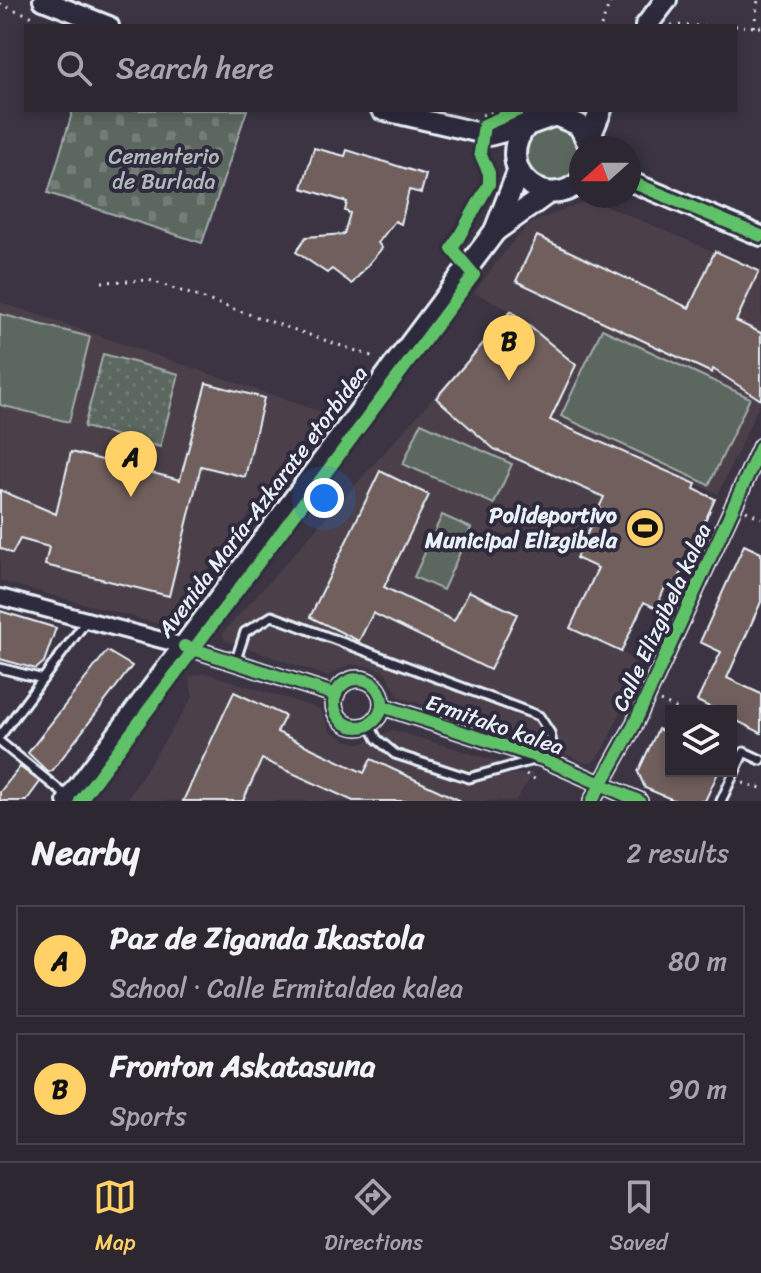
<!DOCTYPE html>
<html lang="en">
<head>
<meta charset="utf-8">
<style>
	:root { --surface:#2d2732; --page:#352f3a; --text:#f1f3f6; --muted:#a7a5ac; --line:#48444d; --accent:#ffd166 }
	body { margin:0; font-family:Sriracha,sans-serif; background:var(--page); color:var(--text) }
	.controls { position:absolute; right:24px; bottom:24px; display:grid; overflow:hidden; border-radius:0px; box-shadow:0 4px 12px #0003 }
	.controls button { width:72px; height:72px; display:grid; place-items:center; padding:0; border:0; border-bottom:2px solid var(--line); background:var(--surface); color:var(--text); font:40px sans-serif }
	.compass { position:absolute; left:569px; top:136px; width:72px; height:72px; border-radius:50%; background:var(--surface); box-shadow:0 4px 12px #0003; rotate:249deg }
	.you { position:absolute; left:324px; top:498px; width:28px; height:28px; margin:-20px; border:6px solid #fff; border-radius:50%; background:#1a73e8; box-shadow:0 0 0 12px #1a73e833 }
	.badge { display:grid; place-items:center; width:52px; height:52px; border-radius:50%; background:var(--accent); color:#111; font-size:26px; font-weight:700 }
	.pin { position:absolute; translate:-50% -66px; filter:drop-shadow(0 2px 4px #0008) }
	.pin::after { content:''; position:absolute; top:42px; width:28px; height:24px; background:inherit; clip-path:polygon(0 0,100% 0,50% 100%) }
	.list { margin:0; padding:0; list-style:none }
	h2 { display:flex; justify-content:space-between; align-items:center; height:104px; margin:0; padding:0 32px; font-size:34px }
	h2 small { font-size:26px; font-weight:400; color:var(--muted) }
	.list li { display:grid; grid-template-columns:52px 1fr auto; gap:24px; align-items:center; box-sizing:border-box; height:112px; margin:0 16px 16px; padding:0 16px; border:2px solid var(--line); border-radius:0px }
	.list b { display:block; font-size:30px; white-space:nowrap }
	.list p { margin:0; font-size:26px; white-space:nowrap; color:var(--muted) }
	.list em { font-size:26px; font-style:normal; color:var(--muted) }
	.icon { flex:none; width:44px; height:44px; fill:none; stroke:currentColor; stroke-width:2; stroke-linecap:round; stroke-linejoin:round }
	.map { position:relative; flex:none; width:761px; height:801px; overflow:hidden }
	.search { position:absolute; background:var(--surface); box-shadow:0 4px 12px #0003; left:24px; right:24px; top:24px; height:88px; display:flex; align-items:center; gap:20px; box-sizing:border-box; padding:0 28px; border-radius:0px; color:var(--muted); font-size:30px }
	.sheet { height:360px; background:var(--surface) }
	nav { display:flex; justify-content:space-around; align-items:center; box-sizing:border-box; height:112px; border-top:2px solid var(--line); background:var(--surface); font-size:22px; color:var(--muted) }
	nav a { display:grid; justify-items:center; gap:4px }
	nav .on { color:var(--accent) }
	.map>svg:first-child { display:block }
	.built { fill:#4b414a }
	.green { fill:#5b685e; stroke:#a2acab; stroke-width:2 }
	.cemetery { fill:url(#cemetery-stones); stroke:#a2acab; stroke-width:2 }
	.park { fill:url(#park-dots); stroke:#a2acab; stroke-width:2 }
	.building { fill:#6f5e5c; stroke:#e8f1f8; stroke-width:2 }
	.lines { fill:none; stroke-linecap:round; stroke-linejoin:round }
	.service-casing { stroke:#e8f1f8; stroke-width:13 }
	.minor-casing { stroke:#e8f1f8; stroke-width:20 }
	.tertiary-casing { stroke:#e8f1f8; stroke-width:24 }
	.secondary-casing { stroke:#e8f1f8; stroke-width:26 }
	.path { stroke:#e8f1f8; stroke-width:3; stroke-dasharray:2 6; stroke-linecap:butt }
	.service { stroke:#2f2a3d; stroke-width:7 }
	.minor { stroke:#2f2a3d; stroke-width:14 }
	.tertiary { stroke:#2f2a3d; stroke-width:18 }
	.secondary { stroke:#2f2a3d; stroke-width:20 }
	.cycleway-casing { stroke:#2f2a3d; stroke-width:17 }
	.cycleway { stroke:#61c268; stroke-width:12 }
	.labels { text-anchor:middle; stroke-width:8; stroke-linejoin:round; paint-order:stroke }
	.park-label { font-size:22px; fill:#b0baba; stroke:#2f2a3d }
	.street-label { font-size:22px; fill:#e8f1f8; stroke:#2f2a3d }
	.poi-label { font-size:22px; font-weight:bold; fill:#e8f1f8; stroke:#2f2a3d; text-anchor:end }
</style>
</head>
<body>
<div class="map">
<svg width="761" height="801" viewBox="0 0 761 801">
	<defs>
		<pattern id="cemetery-stones" width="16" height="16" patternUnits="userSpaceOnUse" patternTransform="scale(2)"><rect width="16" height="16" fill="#5b685e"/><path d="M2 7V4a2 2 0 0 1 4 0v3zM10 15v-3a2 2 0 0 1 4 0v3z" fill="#737e76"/></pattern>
		<pattern id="park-dots" width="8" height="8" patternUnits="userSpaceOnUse" patternTransform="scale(2)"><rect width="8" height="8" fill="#5b685e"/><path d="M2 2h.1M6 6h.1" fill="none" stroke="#737e76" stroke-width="1.8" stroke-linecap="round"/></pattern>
	</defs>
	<rect width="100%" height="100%" fill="#3c3443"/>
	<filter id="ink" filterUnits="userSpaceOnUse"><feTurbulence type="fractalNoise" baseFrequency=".0125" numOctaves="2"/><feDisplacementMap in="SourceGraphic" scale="16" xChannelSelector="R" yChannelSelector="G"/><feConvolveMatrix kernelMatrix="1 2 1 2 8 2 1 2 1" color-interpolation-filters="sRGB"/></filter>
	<g filter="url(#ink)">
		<g class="built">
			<path d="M591 199 761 272V401L718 494 625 451 576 557 598 568 570 628 642 663 605 746 593 762 586 763 536 741 399 697 386 673 376 668 351 664 327 676 224 640 223 633 511 311 474 292 514 240 531 223Z"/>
			<path d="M0 302 324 413 167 626 0 581Z"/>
			<path d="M205 673 320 709 330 731 348 741 361 744 393 730 499 762V776L534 773 515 801H126L193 697 189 677Z"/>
		</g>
		<g class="green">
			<circle cx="553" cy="155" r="29"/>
			<path d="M0 314 90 337 69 422 0 405Z"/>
			<path d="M602 329 750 398 709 485 561 416Z"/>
			<path d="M421 423 512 464 494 504 403 464Z"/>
			<path d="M442 515 471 528 443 590 414 577Z"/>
		</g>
		<path class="cemetery" d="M73 110H247L202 243 48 193Z"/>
		<path class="park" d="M103 354 179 374 160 447 84 427Z"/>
		<g class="building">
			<path d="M314 148 345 156 347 150 426 175 421 193 409 190 401 224 395 221 378 243 382 248 352 284 332 269 327 273 296 252 306 237 344 234 350 213 345 211 347 202 302 188Z"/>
			<path d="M537 236 689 308 715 251 759 271 736 321 761 333V400L713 369 712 373 516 281Z"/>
			<path d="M511 311 576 365 550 420 696 484 694 489 715 499 674 589 666 585 656 608 644 602 621 652 570 628 598 568 576 558 604 497 494 449 436 398Z"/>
			<path d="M206 383 264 398 245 477 201 466 169 596 45 565 49 547 20 539 12 554 0 548V490L56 514 71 452 180 480Z"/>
			<path d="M380 471 429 495 384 587 454 621 469 591 517 614 490 670 373 613 359 641 310 617Z"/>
			<path d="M744 545 761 553V602L727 678 761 694V733L731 718V711H718L697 701 721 652 700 642Z"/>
			<path d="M0 611 56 628 44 662 36 669 0 659Z"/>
			<path d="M107 651 132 666 52 771 48 772 28 753Z"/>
			<path d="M234 692 285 716 277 732 364 773 371 759 461 801H353L262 759 243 801H183Z"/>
			<path d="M658 729 671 735V771H719L705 801H676L645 788 638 772Z"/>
			<path d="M20 767 40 782 26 801H0V792Z"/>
		</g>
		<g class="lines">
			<defs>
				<g id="service">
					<path d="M235 663 245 632 272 616 539 716 550 733 556 764"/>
					<path d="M0 668 43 679"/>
					<path d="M369 724 377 739 395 754 469 778 534 760"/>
					<path d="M0 736 87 620"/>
					<path d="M0 742 68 797"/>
					<path d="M721 801 744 752 761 760"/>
				</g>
				<g id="minor">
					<path d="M0 597 184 646 336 695"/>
					<circle cx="358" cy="703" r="24"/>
					<path d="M382 706 544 759 639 801"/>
					<path d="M592 801 633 727 761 446"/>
				</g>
				<g id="tertiary">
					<path d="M43 0 109 26"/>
					<path d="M381 110 489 135"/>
					<path d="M629 181 761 236"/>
				</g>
				<g id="secondary">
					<path d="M646 26 666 0"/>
					<path d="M489 135 527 125"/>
					<path d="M589 139 601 110"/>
					<path d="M581 181C541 216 492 164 527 125L555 115 579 125 591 148"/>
					<path d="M495 231 548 193"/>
					<path d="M68 801 495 231 518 172"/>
				</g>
			</defs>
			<use href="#service" class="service-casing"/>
			<use href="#minor" class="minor-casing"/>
			<use href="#tertiary" class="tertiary-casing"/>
			<use href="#secondary" class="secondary-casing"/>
			<g class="path">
				<path d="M0 4 36 18"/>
				<path d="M671 25 706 26"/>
				<path d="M601 26 611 0"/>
				<path d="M735 26 761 27"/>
				<path d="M754 27 758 0"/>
				<path d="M482 115 503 110"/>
				<path d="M102 282 149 280 374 357"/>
				<path d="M746 511 761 518"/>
				<path d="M660 701 682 711"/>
				<path d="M526 774 538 781"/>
				<path d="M743 783 761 788"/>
			</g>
			<use href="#service" class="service"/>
			<use href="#minor" class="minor"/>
			<use href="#tertiary" class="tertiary"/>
			<use href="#secondary" class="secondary"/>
			<defs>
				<g id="cycleway">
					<path d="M629 181 761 236"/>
					<path d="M184 646 336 695"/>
					<circle cx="358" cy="703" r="24"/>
					<path d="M382 706 544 759 639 801"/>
					<path d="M80 801 474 275 452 249 489 184V173L480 153 484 125 519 110"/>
					<path d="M592 801 633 727 761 446"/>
				</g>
			</defs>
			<use href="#cycleway" class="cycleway-casing"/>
			<use href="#cycleway" class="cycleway"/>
		</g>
	</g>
	<defs>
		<symbol id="stadium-disc" viewBox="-11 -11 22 22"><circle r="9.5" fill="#ffd166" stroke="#2f2a3d"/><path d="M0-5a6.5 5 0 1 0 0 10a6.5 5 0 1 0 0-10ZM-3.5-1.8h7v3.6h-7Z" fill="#111"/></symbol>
	</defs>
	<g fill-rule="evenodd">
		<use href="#stadium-disc" x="623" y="506" width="44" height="44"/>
	</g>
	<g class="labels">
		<g class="park-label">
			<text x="164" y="164">Cementerio<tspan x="164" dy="25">de Burlada</tspan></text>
		</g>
		<g class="street-label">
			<text transform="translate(262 501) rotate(-53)" y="8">Avenida María-Azkarate etorbidea</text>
			<text transform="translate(661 617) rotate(-65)" y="8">Calle Elizgibela kalea</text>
			<text transform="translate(495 724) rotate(19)" y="8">Ermitako kalea</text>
		</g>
		<g class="poi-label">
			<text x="617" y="523">Polideportivo<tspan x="617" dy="25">Municipal Elizgibela</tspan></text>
		</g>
	</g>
</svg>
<div class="controls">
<button><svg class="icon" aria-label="layers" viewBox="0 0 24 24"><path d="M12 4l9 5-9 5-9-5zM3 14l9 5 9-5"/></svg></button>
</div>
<svg class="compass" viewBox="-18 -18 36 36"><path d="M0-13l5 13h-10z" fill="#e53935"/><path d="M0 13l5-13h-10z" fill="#a7a5ac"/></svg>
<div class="you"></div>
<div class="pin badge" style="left:131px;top:497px">A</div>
<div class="pin badge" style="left:509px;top:381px">B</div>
<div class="search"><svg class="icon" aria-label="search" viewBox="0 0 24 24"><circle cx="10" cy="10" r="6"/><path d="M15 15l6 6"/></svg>Search here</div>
</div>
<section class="sheet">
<h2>Nearby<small>2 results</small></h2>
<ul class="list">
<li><span class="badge">A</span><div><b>Paz de Ziganda Ikastola</b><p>School · Calle Ermitaldea kalea</p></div><em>80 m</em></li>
<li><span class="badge">B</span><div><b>Fronton Askatasuna</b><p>Sports</p></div><em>90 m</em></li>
</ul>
</section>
<nav>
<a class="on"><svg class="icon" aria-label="map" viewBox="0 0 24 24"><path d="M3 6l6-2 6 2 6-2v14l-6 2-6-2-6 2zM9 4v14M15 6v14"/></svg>Map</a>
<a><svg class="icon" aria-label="directions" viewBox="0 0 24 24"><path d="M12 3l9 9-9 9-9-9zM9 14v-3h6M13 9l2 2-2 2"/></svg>Directions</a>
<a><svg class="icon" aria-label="saved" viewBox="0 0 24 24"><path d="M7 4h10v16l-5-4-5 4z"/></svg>Saved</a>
</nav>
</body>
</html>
